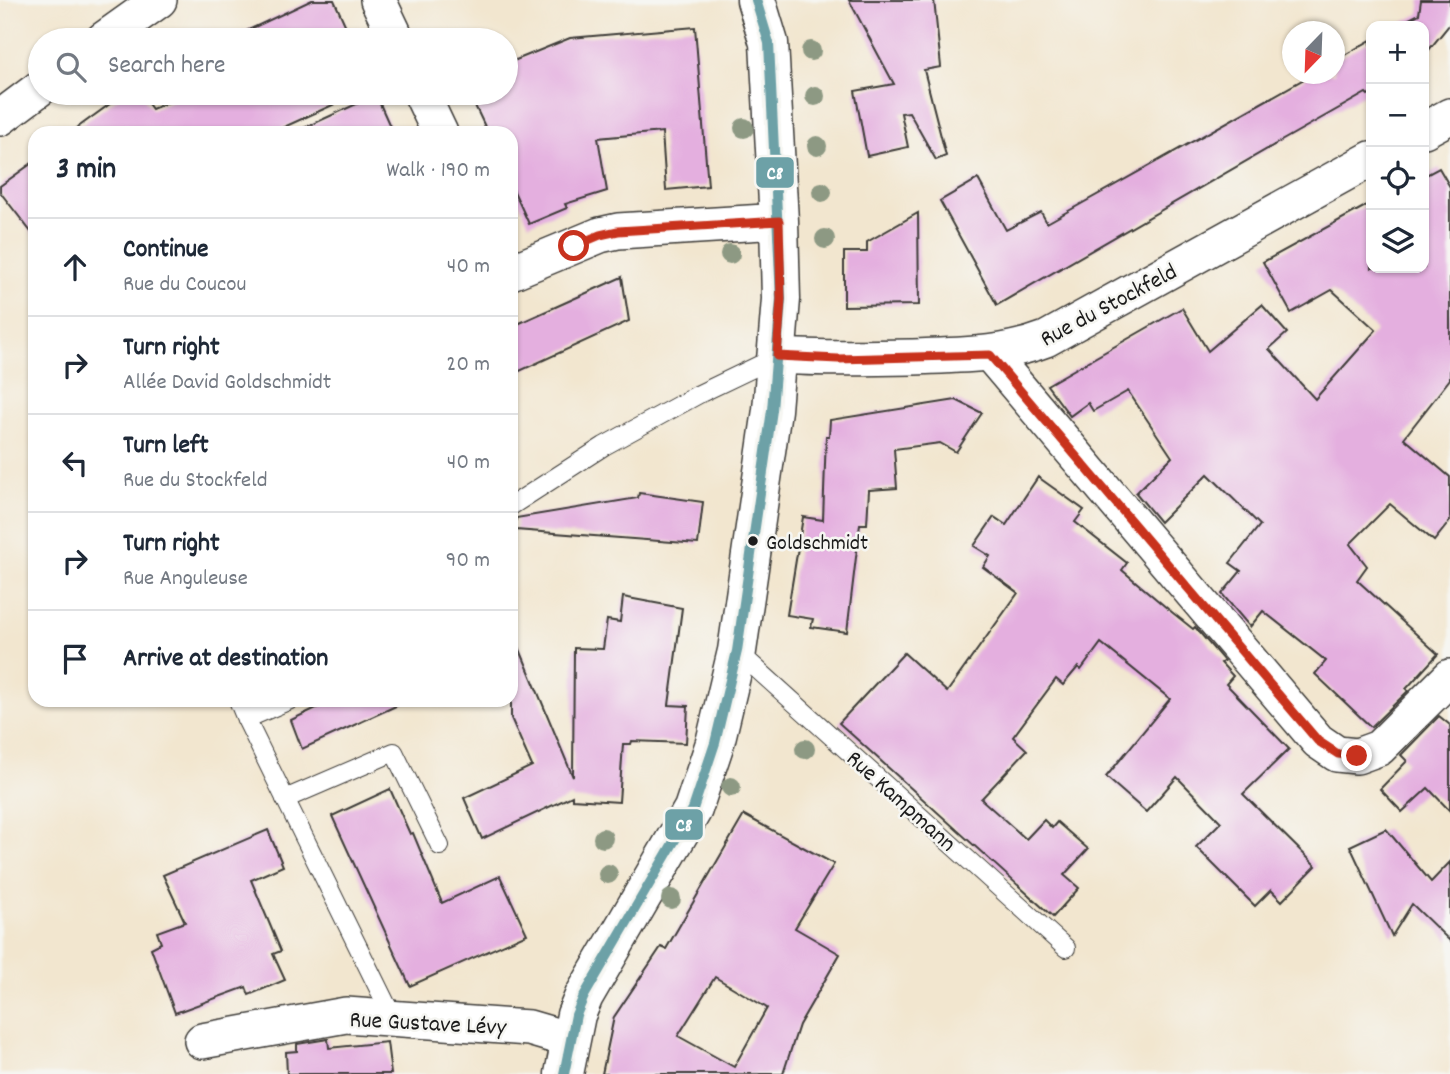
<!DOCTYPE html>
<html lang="en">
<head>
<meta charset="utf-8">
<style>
	:root { --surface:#fff; --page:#f6f6f7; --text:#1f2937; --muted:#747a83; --line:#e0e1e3 }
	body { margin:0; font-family:Dekko,sans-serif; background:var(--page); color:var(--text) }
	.controls { position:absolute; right:21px; top:21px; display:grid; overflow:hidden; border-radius:14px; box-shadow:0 2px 5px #0004 }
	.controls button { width:63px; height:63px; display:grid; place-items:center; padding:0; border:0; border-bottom:2px solid var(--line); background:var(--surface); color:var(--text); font:35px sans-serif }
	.compass { position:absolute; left:1282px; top:21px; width:63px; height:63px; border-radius:50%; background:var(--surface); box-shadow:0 2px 5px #0004; rotate:203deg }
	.stop { position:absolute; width:21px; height:21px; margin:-16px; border:5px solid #c8321e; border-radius:50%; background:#fff }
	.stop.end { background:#c8321e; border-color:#fff; box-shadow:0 2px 7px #0008 }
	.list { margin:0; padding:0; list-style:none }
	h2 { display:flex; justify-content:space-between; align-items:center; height:91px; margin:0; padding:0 28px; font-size:30px }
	h2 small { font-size:23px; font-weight:400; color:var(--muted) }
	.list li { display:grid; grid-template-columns:46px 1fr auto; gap:21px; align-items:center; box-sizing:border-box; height:98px; padding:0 28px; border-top:2px solid var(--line) }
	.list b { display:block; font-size:26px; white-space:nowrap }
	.list p { margin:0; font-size:23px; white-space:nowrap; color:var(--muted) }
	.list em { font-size:23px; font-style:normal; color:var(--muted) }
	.icon { flex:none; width:38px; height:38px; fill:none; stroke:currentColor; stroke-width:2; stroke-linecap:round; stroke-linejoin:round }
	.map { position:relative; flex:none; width:1450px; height:1074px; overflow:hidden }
	.search { position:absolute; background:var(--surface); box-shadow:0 2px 5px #0004; left:28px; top:28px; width:490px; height:77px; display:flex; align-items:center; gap:18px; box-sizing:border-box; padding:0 24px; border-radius:38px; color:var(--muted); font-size:26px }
	.panel { position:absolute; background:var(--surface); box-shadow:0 2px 5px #0004; left:28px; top:126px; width:490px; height:581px; border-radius:21px }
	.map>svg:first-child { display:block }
	.building { fill:#e4afdf; fill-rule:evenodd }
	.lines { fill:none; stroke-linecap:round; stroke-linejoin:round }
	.service-casing { stroke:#3c3a37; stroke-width:20 }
	.minor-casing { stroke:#3c3a37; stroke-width:38 }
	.tertiary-casing { stroke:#3c3a37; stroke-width:41 }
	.service { stroke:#fff; stroke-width:18 }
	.minor { stroke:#fff; stroke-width:35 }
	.tertiary { stroke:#fff; stroke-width:38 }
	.bus-1-casing { stroke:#f6f6f2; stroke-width:16 }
	.bus-1 { stroke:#6da1a7; stroke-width:10 }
	.tree { fill:#8d9983 }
	.route { stroke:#c8321e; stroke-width:9 }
	.bus-dot { fill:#1c1c1c; stroke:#f6f6f2; stroke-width:2.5 }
	.labels { text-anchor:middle; stroke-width:5; stroke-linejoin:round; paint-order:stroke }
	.bus-label { font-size:22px; fill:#1c1c1c; stroke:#f6f6f2; text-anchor:start }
	.street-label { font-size:24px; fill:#1c1c1c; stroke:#f6f6f2 }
	.line-badge { stroke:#f6f6f2; stroke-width:2.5 }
	.badge-label { font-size:19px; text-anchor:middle; font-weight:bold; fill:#fff }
</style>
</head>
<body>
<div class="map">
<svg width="1450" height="1074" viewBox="0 0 1450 1074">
	<rect width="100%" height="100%" fill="#f6f6f2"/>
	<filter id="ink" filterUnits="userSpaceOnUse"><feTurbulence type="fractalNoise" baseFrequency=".0143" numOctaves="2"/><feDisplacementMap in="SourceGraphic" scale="14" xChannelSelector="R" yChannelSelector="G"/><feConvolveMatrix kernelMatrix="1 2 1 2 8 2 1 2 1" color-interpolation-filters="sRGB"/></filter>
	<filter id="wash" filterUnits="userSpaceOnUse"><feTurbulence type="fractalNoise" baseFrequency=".00686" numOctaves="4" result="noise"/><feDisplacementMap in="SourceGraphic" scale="28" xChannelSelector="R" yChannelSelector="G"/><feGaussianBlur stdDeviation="1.57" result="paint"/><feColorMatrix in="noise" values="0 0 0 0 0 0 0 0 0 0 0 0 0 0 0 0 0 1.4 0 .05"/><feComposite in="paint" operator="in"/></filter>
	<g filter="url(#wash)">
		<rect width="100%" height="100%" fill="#f2e6cf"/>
		<g id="blocks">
			<g class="building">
				<path d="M312 0H334L352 40H227Z"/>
				<path d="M849 0H934L941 67 924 70 946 156 936 160 909 112 901 113 908 147 867 156 855 91 894 84Z"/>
				<path d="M1421 0H1450V24L1424 56V26H1396L1419 14Z"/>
				<path d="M695 27 708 186 666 190 662 132 598 138 607 191 565 204 567 208 529 224 511 185V133H488L469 93H506V64L570 38Z"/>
				<path d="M1371 40V93L1368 95 1366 93 1281 141 997 305 940 201 978 179 1006 230 1041 212 1047 223 1313 74H1334V61Z"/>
				<path d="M125 93H140L152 109 190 93H359L271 133H70Z"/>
				<path d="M376 95 393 133H293Z"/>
				<path d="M35 161V237L0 192V186Z"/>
				<path d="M1439 168 1450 187V379L1404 438 1450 477V521L1434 541 1390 504 1350 544 1367 566 1357 580 1438 654 1406 689 1408 691 1371 727 1315 674 1326 661 1263 611 1250 627 1222 594 1241 571 1230 563 1260 525 1208 474 1160 522 1136 493 1172 457 1128 391 1093 411 1088 403 1070 416 1047 385 1182 308 1208 351 1262 305 1287 333 1269 349 1315 399 1376 330 1332 290 1291 313 1263 262 1371 203V268H1424V176Z"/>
				<path d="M918 213 919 305 844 306V252H867V242Z"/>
				<path d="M622 277 629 321 511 375V327Z"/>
				<path d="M956 400 982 413 956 452 940 443 894 449 897 488 869 490 867 524H860L847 632 811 627 813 619 787 615 803 517 823 520 826 436H829L830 420Z"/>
				<path d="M1038 477 1084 510 1075 522 1127 563 1122 570 1168 609 1193 629 1195 627 1224 661 1221 663 1233 676 1226 684 1289 749 1243 794 1316 866 1282 901 1271 890 1255 906 1196 847 1221 822 1177 777 1146 812 1106 777 1170 699 1101 643 1081 670 1078 667 1063 685 1056 679 1013 737 1027 750 981 799 1026 839 1044 820 1052 828 1057 822 1088 849 1064 875 1079 888 1053 917 839 723 904 653 947 692 1018 593 983 567 990 556 974 546 994 517 1006 525Z"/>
				<path d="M639 493 703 502 698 544 516 530V518L638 498Z"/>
				<path d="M623 597 682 608 669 705 688 706 686 743 632 741 631 744H623L619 802 572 799V796L482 839 464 798 532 766 511 718V628L573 777 574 648 603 649 607 620 620 622Z"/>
				<path d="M333 700H409L302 749 291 720Z"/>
				<path d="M1439 716 1450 725V811L1428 788 1402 812 1380 789 1407 761 1401 755Z"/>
				<path d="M390 789 410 834 413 833 442 903 500 876 527 934 410 986 332 816Z"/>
				<path d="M744 815 834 864 795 928 840 954 799 1025 783 1074H602L614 1017 661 947 666 949ZM715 977 767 1008 734 1067 678 1036Z"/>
				<path d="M1386 829 1431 882 1450 862V941L1412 904 1392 936 1350 846Z"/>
				<path d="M268 830 283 866 251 880 281 951 273 954 285 980 249 995 246 987 175 1013 151 948 161 943 157 932 185 922 163 875Z"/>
				<path d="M328 1039 329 1048 387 1042 391 1074H287L286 1052 297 1051V1044Z"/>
			</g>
		</g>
	</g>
	<g filter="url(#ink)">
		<use href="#blocks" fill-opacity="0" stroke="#3c3a37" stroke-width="2"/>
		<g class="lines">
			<defs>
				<g id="service">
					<path d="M511 506 604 446 699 394 776 357"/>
					<path d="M737 651 1066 948"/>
					<path d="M238 700 246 719"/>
					<path d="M290 700 246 719 393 1018"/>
					<path d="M285 799 394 752 440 846"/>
				</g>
				<g id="minor">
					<path d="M378 0 397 40"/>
					<path d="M103 40 159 0"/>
					<path d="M421 93 440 133"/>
					<path d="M0 118 40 88"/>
					<path d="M1424 130 1450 116"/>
					<path d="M511 272 600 235 618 231 779 221"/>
					<path d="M990 354 1318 741 1337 754 1357 756 1379 748 1450 677"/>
					<path d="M777 356C822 359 867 358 913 357 959 355 1002 356 1046 339L1371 159"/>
					<path d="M202 1041 346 1015 529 1028 570 1040"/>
				</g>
				<path id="tertiary" d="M564 1074 576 1015 584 996 693 809 715 743 737 651 772 410 781 299 779 221 769 43 756 0"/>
			</defs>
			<use href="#service" class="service-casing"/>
			<use href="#minor" class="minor-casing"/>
			<use href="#tertiary" class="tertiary-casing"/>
			<use href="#service" class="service"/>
			<use href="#minor" class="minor"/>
			<use href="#tertiary" class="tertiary"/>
			<defs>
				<path id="bus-1" d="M564 1074 576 1015 584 996 693 809 715 743 737 651 772 410 781 299 769 43 756 0"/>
			</defs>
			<use href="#bus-1" class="bus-1-casing"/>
			<use href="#bus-1" class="bus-1"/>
		</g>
		<g class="tree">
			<circle cx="811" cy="51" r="10"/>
			<circle cx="815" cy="96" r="10"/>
			<circle cx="744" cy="128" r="10"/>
			<circle cx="817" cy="146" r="10"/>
			<circle cx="822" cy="192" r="10"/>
			<circle cx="825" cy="239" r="10"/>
			<circle cx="730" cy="254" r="10"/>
			<circle cx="805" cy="749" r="10"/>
			<circle cx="731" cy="787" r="10"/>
			<circle cx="603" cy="838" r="10"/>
			<circle cx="608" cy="874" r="10"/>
			<circle cx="671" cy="899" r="10"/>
		</g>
	</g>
	<g class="lines" filter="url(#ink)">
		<path class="route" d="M574 246 600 235 618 231 779 221 781 299 777 356 838 359 990 355 1318 741 1338 754 1357 756"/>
	</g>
	<circle class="bus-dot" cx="753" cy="541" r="6"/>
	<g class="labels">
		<g class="bus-label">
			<text x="766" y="549">Goldschmidt</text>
		</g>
		<g class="street-label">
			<text transform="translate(1108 304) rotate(-28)" y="8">Rue du Stockfeld</text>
			<text transform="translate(902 800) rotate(42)" y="8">Rue Kampmann</text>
			<text transform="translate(428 1022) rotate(3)" y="8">Rue Gustave Lévy</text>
		</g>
	</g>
	<g class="line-badge">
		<rect x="755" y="156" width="40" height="33" rx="7" fill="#6da1a7"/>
		<rect x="664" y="808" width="40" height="33" rx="7" fill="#6da1a7"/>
	</g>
	<g class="badge-label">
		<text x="775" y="179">C8</text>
		<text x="684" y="831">C8</text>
	</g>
</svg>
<div class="controls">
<button>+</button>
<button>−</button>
<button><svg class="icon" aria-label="locate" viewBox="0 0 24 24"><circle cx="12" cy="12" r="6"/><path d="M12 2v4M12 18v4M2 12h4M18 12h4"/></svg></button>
<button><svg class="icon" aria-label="layers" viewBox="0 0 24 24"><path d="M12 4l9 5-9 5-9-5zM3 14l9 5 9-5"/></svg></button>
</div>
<svg class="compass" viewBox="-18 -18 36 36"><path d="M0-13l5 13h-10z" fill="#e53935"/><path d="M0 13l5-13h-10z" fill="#747a83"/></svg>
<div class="stop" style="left:574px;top:246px"></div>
<div class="stop end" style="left:1357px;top:756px"></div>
<div class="search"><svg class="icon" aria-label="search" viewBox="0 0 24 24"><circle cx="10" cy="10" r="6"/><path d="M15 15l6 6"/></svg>Search here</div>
<section class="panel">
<h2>3 min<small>Walk · 190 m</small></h2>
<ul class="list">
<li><svg class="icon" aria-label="ahead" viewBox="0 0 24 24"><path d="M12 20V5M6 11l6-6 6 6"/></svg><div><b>Continue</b><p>Rue du Coucou</p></div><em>40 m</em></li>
<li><svg class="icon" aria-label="right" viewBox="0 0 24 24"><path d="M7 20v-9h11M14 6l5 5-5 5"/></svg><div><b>Turn right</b><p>Allée David Goldschmidt</p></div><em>20 m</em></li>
<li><svg class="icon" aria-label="left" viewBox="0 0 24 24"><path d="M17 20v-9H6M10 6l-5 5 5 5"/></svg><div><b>Turn left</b><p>Rue du Stockfeld</p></div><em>40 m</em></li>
<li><svg class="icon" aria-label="right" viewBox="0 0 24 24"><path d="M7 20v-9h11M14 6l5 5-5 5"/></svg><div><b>Turn right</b><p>Rue Anguleuse</p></div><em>90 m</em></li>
<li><svg class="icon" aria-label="arrive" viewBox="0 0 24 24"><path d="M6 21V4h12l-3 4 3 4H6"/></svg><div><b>Arrive at destination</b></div></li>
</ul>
</section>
</div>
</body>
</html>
